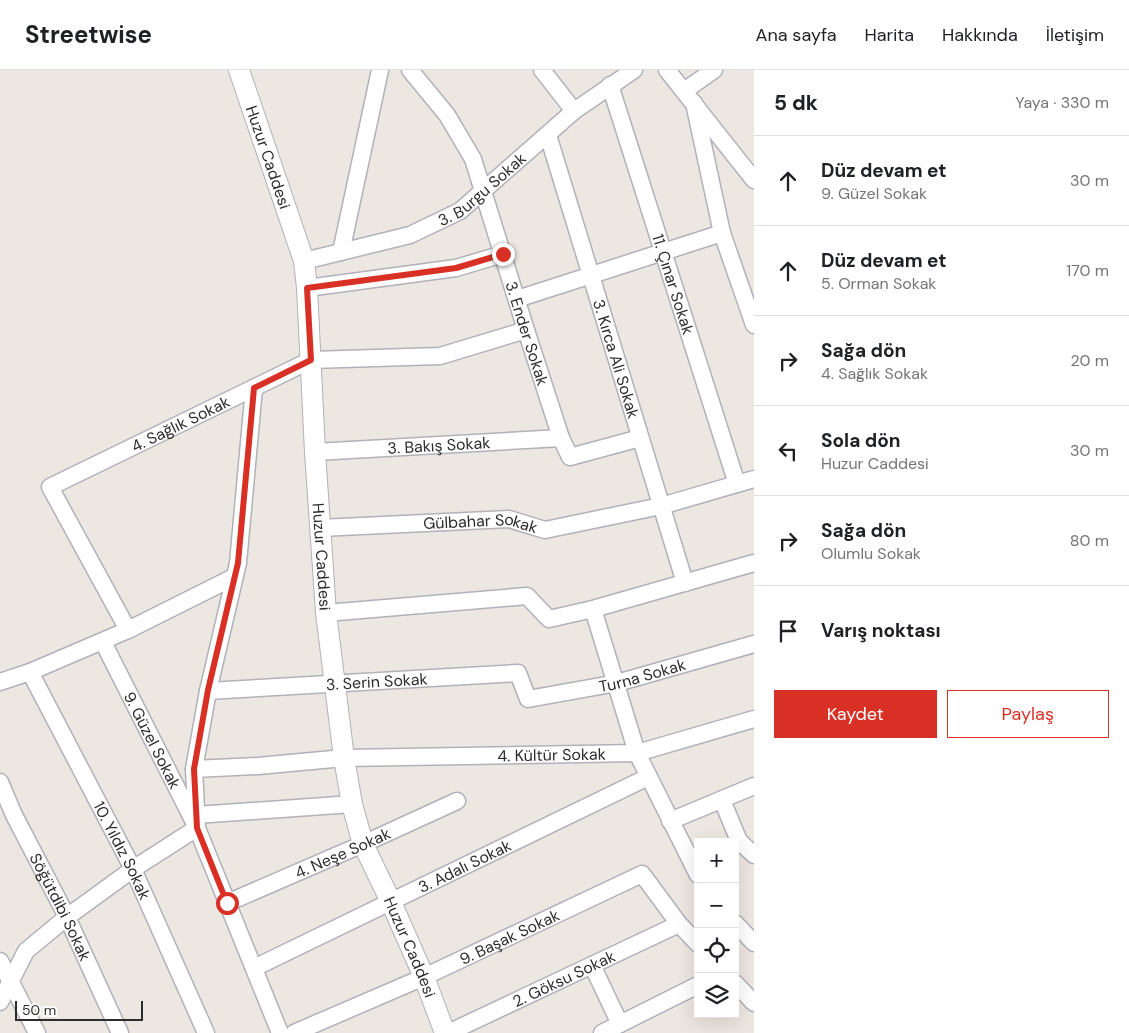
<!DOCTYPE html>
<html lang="tr">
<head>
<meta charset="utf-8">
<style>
	:root { --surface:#fff; --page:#f2f2f2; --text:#202124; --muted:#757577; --line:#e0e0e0; --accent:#d93025 }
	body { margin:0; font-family:"DM Sans",sans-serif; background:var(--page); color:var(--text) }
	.controls { position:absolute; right:15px; bottom:15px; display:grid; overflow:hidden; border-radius:0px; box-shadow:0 5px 20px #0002 }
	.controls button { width:45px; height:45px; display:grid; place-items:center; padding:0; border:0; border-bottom:1px solid var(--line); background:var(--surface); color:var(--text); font:25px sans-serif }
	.scale { position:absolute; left:15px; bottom:12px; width:128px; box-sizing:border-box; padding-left:5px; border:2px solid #2c2c2c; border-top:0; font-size:14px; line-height:18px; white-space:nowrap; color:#2c2c2c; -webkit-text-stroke:4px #fff; paint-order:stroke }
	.stop { position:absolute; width:15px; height:15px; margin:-11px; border:4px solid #d93025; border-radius:50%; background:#fff }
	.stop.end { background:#d93025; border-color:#fff; box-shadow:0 1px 5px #0008 }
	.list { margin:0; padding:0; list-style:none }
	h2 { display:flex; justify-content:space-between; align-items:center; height:65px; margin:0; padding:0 20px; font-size:21px }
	h2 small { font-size:16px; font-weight:400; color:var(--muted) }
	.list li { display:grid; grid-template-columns:32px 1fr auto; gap:15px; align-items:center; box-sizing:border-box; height:90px; padding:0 20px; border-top:1px solid var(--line) }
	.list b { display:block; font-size:19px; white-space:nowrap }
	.list p { margin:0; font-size:16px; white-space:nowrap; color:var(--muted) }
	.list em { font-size:16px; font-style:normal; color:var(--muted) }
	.actions { display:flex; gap:10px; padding:15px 20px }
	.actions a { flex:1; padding:11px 0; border:1px solid var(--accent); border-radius:0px; text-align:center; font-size:18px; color:var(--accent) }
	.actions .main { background:var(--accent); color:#fff }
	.icon { flex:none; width:28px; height:28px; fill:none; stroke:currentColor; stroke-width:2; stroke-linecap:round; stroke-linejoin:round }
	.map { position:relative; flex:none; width:754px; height:963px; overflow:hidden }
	header { display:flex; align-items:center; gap:30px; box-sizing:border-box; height:70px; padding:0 25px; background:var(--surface); border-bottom:1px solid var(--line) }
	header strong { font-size:24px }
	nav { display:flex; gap:28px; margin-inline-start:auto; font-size:18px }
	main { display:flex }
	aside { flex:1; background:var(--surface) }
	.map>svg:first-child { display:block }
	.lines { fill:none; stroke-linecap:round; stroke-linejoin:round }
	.minor-casing { stroke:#b0b1bb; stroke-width:19 }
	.tertiary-casing { stroke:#b0b1bb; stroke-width:22 }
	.minor { stroke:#fff; stroke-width:16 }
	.tertiary { stroke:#fff; stroke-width:20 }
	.route { stroke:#d93025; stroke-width:6 }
	.labels { text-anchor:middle; stroke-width:4.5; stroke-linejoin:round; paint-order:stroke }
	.street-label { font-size:16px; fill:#2c2c2c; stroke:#fff }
</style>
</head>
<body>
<header>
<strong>Streetwise</strong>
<nav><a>Ana sayfa</a><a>Harita</a><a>Hakkında</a><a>İletişim</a></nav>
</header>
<main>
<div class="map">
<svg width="754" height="963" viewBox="0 0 754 963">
	<rect width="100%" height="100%" fill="#ece7e0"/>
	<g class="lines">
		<defs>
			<g id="minor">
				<path id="s1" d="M410 0 447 45 473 89 526 260 561 368 570 387 640 368"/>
				<path d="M542 0 574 41"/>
				<path d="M667 0 754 110"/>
				<path id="s2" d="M610 15 737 414"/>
				<path d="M684 21 714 0"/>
				<path d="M694 33 722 163 754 255"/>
				<path id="s3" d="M548 65 685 513"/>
				<path d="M341 182 380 0"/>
				<path id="s4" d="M304 191 410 165 460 141 574 41 634 0"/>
				<path d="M307 218 456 198 503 184"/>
				<path d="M517 229 722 163"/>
				<path id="s5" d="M315 382 561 368"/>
				<path id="s6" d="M320 458 509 449 545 460 661 436 754 409"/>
				<path d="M593 539 637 683 698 805"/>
				<path d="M326 543 527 526 549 549 593 539 754 493"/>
				<path d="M128 560 234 507"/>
				<path id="s7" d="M103 572 197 758 280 963"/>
				<path id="s8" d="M30 602 133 799 206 963"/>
				<path id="s9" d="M0 612 30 602 128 560 50 417 311 290 440 286 526 260"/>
				<path id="s10" d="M208 621 518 603 528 629 617 613 754 574"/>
				<path id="s11" d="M194 699 258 696 344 688 637 683 754 649"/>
				<path id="s12" d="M0 712 14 745 67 847 120 963"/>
				<path d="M722 730 739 771 754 785"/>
				<path d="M196 745 352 734"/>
				<path d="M670 751 754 716"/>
				<path id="s13" d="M227 833 363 774 457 731"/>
				<path d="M735 853 754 873"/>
				<path d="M0 891 37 963"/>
				<path d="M592 895 620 954"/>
				<path id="s14" d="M254 898 648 707"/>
				<path d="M735 913 754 933"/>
				<path d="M0 932 26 881 67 847 133 799 197 758 194 699 208 621 238 493 254 318"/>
				<path id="s15" d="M294 963 424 907 642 804 679 854 698 874"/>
				<path id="s16" d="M448 963 679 854"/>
				<path d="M602 963 698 915"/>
			</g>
			<g id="tertiary">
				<path id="s17" d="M239 0 304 191 307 218 315 382 326 543 344 688 352 734 363 774 391 832 424 907 445 963"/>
			</g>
		</defs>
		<use href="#minor" class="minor-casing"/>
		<use href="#tertiary" class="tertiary-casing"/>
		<use href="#minor" class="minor"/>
		<use href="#tertiary" class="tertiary"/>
	</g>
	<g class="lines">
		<path class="route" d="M227 833 197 758 194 699 208 620 238 493 254 318 311 290 307 218 456 198 503 184"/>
	</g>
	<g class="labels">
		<g class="street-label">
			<text dy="6" stroke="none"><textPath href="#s17" startOffset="92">Huzur Caddesi</textPath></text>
			<text dy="6" stroke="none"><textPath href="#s4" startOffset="195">3. Burgu Sokak</textPath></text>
			<text dy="6" stroke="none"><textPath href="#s2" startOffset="209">11. Çınar Sokak</textPath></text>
			<text dy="6" stroke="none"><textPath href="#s1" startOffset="292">3. Ender Sokak</textPath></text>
			<text dy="6" stroke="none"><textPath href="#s3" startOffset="234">3. Kırca Ali Sokak</textPath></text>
			<text dy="6" stroke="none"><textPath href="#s9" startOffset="446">4. Sağlık Sokak</textPath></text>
			<text dy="6" stroke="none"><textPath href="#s5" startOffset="124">3. Bakış Sokak</textPath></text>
			<text dy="6" stroke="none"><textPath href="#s6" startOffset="161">Gülbahar Sokak</textPath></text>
			<text dy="6" stroke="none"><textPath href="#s17" startOffset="498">Huzur Caddesi</textPath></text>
			<text dy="6" stroke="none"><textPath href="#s10" startOffset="455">Turna Sokak</textPath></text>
			<text dy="6" stroke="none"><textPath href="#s10" startOffset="169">3. Serin Sokak</textPath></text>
			<text dy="6" stroke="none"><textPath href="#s7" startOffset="110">9. Güzel Sokak</textPath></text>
			<text dy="6" stroke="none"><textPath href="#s11" startOffset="358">4. Kültür Sokak</textPath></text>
			<text dy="6" stroke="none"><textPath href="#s8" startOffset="201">10. Yıldız Sokak</textPath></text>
			<text dy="6" stroke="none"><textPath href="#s13" startOffset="126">4. Neşe Sokak</textPath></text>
			<text dy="6" stroke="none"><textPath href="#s14" startOffset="234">3. Adalı Sokak</textPath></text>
			<text dy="6" stroke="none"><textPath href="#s12" startOffset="139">Söğütdibi Sokak</textPath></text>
			<text dy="6" stroke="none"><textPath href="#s15" startOffset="236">9. Başak Sokak</textPath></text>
			<text dy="6" stroke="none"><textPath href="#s17" startOffset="902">Huzur Caddesi</textPath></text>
			<text dy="6" stroke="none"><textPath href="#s16" startOffset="128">2. Göksu Sokak</textPath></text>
		</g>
	</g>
</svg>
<div class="controls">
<button>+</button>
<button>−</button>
<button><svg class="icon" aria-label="locate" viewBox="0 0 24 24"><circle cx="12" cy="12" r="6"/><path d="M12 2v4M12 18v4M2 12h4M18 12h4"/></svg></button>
<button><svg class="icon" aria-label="layers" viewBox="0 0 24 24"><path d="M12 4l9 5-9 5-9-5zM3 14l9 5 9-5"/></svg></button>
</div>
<div class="scale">50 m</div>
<div class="stop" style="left:227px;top:833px"></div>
<div class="stop end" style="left:503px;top:184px"></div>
</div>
<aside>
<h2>5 dk<small>Yaya · 330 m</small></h2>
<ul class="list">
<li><svg class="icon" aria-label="ahead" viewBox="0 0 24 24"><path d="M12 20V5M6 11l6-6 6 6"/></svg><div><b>Düz devam et</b><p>9. Güzel Sokak</p></div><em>30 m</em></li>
<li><svg class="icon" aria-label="ahead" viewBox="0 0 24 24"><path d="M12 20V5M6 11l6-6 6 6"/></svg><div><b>Düz devam et</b><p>5. Orman Sokak</p></div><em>170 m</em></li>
<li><svg class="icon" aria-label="right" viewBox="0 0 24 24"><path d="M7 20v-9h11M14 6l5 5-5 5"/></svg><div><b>Sağa dön</b><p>4. Sağlık Sokak</p></div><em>20 m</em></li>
<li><svg class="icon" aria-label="left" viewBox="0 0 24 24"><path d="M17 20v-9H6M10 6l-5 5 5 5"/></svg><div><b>Sola dön</b><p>Huzur Caddesi</p></div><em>30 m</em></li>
<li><svg class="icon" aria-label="right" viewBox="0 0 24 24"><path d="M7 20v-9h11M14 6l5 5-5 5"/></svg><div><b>Sağa dön</b><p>Olumlu Sokak</p></div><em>80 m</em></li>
<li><svg class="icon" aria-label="arrive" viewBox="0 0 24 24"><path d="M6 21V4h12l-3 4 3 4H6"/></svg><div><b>Varış noktası</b></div></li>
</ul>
<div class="actions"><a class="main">Kaydet</a><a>Paylaş</a></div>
</aside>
</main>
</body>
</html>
